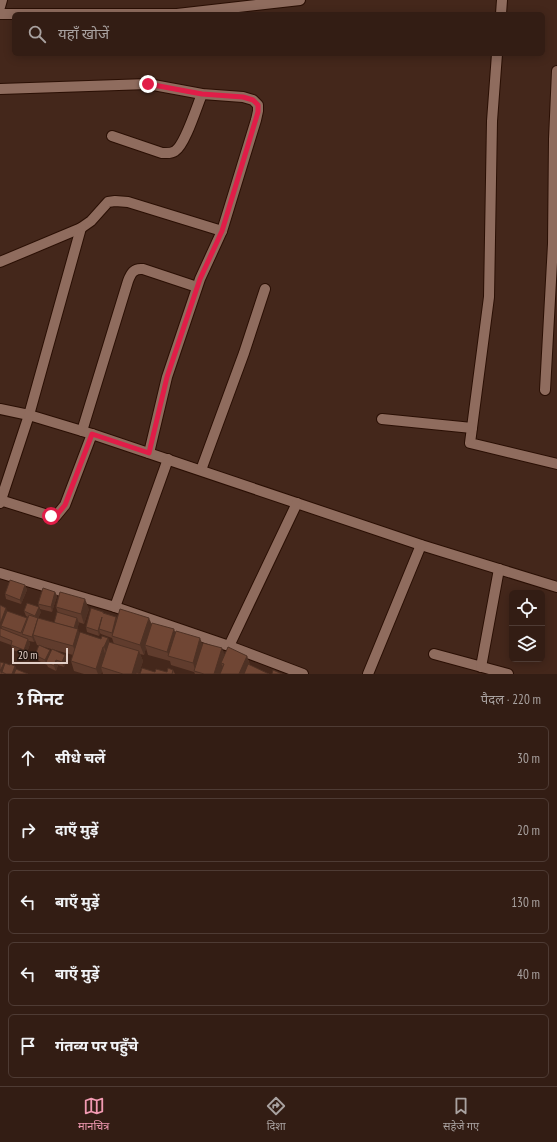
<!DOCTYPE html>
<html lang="hi">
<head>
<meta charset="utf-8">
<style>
	:root { --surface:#331d14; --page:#3b261d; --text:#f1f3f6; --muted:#a9a2a0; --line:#4e3b34; --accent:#f19ab2 }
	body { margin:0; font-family:"PT Sans Narrow","Noto Sans Devanagari",sans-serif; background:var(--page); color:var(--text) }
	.controls { position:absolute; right:12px; bottom:12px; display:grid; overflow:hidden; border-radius:6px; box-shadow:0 2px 10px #0003 }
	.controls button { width:36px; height:36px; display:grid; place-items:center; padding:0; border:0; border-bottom:1px solid var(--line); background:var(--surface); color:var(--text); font:20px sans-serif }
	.scale { position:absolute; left:12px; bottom:10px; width:56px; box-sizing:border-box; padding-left:4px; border:2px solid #e2cfc7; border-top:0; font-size:11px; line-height:14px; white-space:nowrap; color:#e2cfc7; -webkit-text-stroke:3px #21140e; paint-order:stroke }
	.stop { position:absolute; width:12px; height:12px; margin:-9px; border:3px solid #e11d48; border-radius:50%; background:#fff }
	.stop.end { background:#e11d48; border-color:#fff; box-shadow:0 1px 4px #0008 }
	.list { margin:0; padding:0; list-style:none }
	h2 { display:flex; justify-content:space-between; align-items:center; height:52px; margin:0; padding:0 16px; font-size:17px }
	h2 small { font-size:13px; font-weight:400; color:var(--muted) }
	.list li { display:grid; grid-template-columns:26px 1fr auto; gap:12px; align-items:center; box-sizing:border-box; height:64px; margin:0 8px 8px; padding:0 8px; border:1px solid var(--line); border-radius:6px }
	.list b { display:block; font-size:15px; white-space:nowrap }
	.list em { font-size:13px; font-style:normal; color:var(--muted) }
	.icon { flex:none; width:22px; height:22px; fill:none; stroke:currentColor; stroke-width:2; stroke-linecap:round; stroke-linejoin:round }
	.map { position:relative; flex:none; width:557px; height:674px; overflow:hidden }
	.search { position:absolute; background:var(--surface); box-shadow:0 2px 10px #0003; left:12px; right:12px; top:12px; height:44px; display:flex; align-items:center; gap:10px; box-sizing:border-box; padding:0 14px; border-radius:6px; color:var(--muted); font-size:15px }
	.sheet { height:412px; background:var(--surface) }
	nav { display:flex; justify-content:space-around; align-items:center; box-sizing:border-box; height:56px; border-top:1px solid var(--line); background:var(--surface); font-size:11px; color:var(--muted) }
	nav a { display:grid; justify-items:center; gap:2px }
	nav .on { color:var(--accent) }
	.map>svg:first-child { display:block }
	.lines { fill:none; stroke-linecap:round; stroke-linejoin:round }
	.minor-casing { stroke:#2a0f04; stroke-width:12 }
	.minor { stroke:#8f6c5e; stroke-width:10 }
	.wall { fill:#603c2d }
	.shaded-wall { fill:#4e3124 }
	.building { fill:#704634; stroke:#4e3124 }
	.route { stroke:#e11d48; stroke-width:5 }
</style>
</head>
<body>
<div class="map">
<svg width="557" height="674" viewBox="0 0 557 674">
	<rect width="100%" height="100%" fill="#44271b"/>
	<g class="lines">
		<defs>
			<g id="minor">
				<path d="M0 7 2 0"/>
				<path d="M0 14H177L300 0"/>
				<path d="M501 14 502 0"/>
				<path d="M497 54 492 121 489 297 470 443 557 464"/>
				<path d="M0 89 148 84 202 94 243 97 253 100 258 105V111L256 120 222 231 200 279 167 377 149 453"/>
				<path d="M112 136 162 153C166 153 171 154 175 151 185 145 197 106 202 94"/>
				<path d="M0 262 81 228 91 221 108 202 115 201 128 202 222 231"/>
				<path d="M545 390 553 244 554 139 557 71"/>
				<path d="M0 409 29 415 81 228"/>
				<path d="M382 419 472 428"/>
				<path d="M82 431 128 281C131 273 134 268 143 269L197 287"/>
				<path d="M201 470 244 353 265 289"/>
				<path d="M0 500 51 516H56L65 505 92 434"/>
				<path d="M0 503 29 415 92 434 421 545 557 587"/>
				<path d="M0 573 115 607 229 646 303 674"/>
				<path d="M115 607 168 459"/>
				<path d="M229 646 297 503"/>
				<path d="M434 654 508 674"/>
				<path d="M481 667 499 569"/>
				<path d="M368 674 421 545"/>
			</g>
		</defs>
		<use href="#minor" class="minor-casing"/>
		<use href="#minor" class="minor"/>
	</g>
	<g class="wall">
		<path d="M25 585 27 590 21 604 6 599 5 594Z"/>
		<path d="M55 592 57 596 52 612 40 609 38 604Z"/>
		<path d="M0 605 7 611 27 619 28 617 26 616 24 611 41 612 38 618 54 623 58 613 56 607 89 609 84 624 78 622 79 623 77 629 79 633 101 639 108 638 109 642 114 644 112 638 101 634 100 633 99 636 87 632 86 627 103 612 104 613 116 617 117 619 151 624 175 632 202 644 225 655 247 656 250 665 269 674H195L194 672 171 665 170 661 148 655 146 648 144 655 140 654 143 661 139 673 155 672H167L173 670 175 674H103L102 671 101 674H84L74 671 71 661 73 655 37 645 35 640 34 642 29 641 30 644 26 655 13 650 11 645 0 641Z"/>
		<path d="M51 652 65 655 67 660 64 667 58 665 56 671 48 667 47 665 37 660 35 655Z"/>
		<path d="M0 662 4 665 15 666 16 669 28 674H0Z"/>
	</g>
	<g class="shaded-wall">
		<path d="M25 585 27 590 21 604 20 600Z"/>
		<path d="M55 592 57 596 52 612 51 607Z"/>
		<path d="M85 599 89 609 84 624 81 614Z"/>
		<path d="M39 607 41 612 37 621 35 616Z"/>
		<path d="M6 608 8 613 1 626 2 628 1 631 0 627V624Z"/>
		<path d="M102 617 99 629 100 633 99 636 98 631Z"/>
		<path d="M116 617 118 622 113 637 112 633Z"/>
		<path d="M77 618 79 623 75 637 73 632Z"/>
		<path d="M149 618 153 627 145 645 146 648 144 655 140 645Z"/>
		<path d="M39 619 33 635 35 640 34 642 32 637Z"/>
		<path d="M78 629 81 639 77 656 73 646Z"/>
		<path d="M174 629 178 639 169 656 167 652Z"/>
		<path d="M108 638 111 647 108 657 104 647Z"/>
		<path d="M200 638 204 648 196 672 193 663Z"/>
		<path d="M28 639 30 644 26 655 24 650Z"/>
		<path d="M103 647 106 657 101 667 102 671 101 674H98L96 669Z"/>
		<path d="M222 648 226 658 221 663 223 667 221 674H214Z"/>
		<path d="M50 650 51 655 46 662 45 660Z"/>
		<path d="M139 651 143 661 139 674H132Z"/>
		<path d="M65 655 67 660 64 667 62 662Z"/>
		<path d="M247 656 250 666 247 674H239Z"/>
		<path d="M56 660 58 665 56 671 54 666Z"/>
		<path d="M4 663 6 668 2 672V674L0 671Z"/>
		<path d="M15 666 17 671 16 674H12Z"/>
	</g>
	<g class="building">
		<path d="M10 580 25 585 20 600 5 594Z"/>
		<path d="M43 588 55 592 51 607 38 604Z"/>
		<path d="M60 592 85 599 81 614 56 607Z"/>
		<path d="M27 603 39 607 35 616 24 611Z"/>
		<path d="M0 605 6 608 0 624Z"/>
		<path d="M91 608 103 612V613L116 617 112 633 99 629 102 617 98 631 86 627Z"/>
		<path d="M120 609 149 618 140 645 112 636Z"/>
		<path d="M7 611 27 618 21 633 1 626Z"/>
		<path d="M57 612 77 618 74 628 54 623Z"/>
		<path d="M29 615 38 618 32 637 22 634Z"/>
		<path d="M38 618 78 629 73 646 33 635Z"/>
		<path d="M152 623 174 629 167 652 145 645Z"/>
		<path d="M0 628 28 639 24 650 11 645 12 641 0 636Z"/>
		<path d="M176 631 200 638 193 663 168 656Z"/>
		<path d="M80 632 101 639 102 636 108 638 104 647H103L96 669 71 661Z"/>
		<path d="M109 642 139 651 132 674H123L101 667Z"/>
		<path d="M203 643 222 648 214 674H204L194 671Z"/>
		<path d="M39 645 50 650 45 660 35 655Z"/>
		<path d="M228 647 247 656 239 674H220L224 664 221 663Z"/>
		<path d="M52 649 65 655 62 662 56 660 54 666 46 662Z"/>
		<path d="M0 662 4 663 0 671Z"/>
		<path d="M5 663 10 665V664L15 666 12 674H6L2 672Z"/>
		<path d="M248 664 269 674H244Z"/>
		<path d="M142 668 155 672 156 669 167 672 168 668 173 670 172 674H136V672L140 674Z"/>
		<path d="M16 669 28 674H14Z"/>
		<path d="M273 670 282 674H272Z"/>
	</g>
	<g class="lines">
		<path class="route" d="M51 516H56L65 505 92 434 149 453 167 377 200 279 222 231 258 112V105L253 100 243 97 202 94 148 84"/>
	</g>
</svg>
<div class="controls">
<button><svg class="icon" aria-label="locate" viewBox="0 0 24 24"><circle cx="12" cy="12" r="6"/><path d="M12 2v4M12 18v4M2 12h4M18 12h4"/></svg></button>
<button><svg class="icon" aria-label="layers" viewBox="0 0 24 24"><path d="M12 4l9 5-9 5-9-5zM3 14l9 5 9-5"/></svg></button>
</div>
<div class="scale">20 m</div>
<div class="stop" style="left:51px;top:516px"></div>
<div class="stop end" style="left:148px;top:84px"></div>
<div class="search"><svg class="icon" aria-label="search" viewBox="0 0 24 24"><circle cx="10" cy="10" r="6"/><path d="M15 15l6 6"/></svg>यहाँ खोजें</div>
</div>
<section class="sheet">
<h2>3 मिनट<small>पैदल · 220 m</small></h2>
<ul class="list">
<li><svg class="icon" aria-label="ahead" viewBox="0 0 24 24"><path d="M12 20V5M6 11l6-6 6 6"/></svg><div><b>सीधे चलें</b></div><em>30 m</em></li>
<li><svg class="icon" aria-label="right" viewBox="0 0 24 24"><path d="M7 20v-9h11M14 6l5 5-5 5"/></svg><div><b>दाएँ मुड़ें</b></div><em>20 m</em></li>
<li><svg class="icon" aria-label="left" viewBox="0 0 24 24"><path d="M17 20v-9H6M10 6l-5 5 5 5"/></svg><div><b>बाएँ मुड़ें</b></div><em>130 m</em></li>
<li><svg class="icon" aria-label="left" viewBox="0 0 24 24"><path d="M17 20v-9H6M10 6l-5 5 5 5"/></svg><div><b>बाएँ मुड़ें</b></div><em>40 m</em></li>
<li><svg class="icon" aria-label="arrive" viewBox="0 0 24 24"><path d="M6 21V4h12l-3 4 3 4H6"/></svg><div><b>गंतव्य पर पहुँचे</b></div></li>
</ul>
</section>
<nav>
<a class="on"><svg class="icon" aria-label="map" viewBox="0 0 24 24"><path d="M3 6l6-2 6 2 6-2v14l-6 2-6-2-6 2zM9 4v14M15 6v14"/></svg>मानचित्र</a>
<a><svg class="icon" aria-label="directions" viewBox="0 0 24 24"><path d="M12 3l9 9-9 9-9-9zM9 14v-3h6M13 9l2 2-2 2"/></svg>दिशा</a>
<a><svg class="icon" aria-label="saved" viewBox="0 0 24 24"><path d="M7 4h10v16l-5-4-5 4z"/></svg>सहेजे गए</a>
</nav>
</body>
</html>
